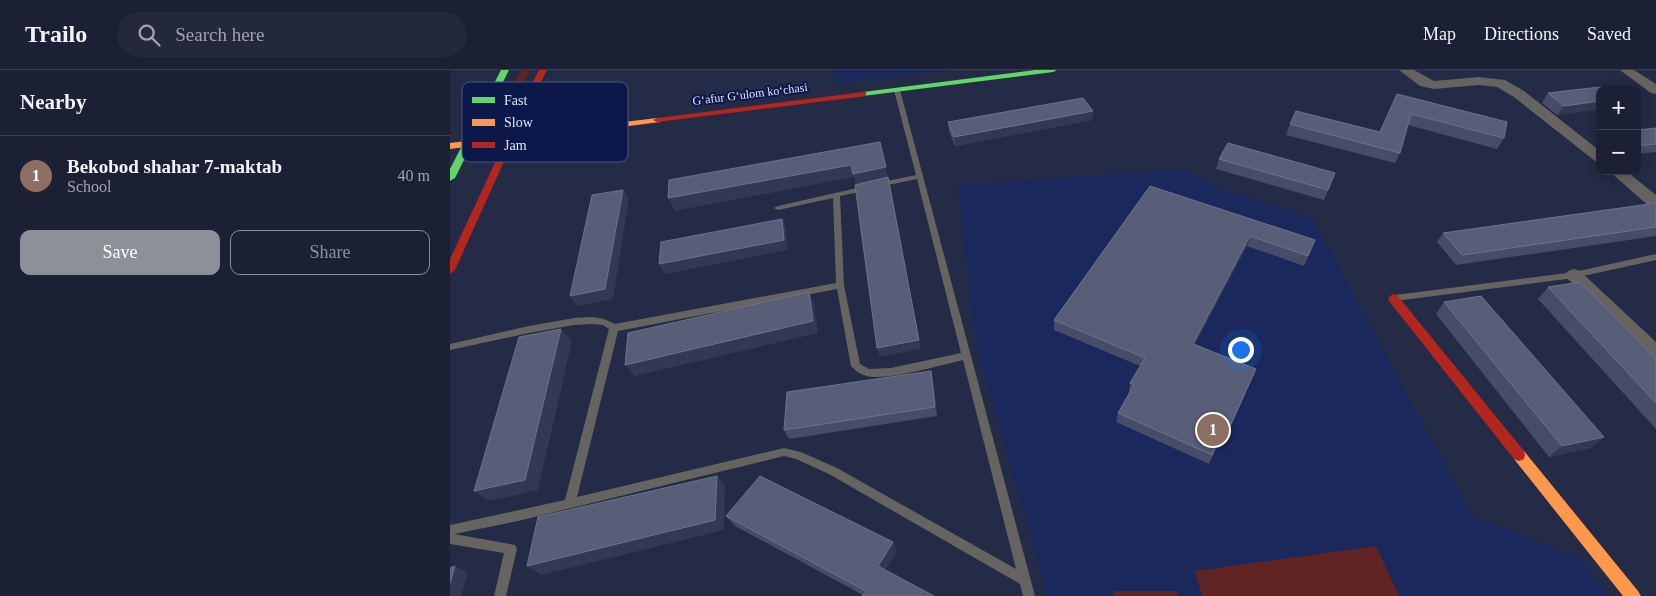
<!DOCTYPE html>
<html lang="en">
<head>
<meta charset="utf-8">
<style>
	:root { --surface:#1b2034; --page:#24283c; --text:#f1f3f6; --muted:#a0a3ac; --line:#393e4f; --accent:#8c9099 }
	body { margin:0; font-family:Georgia,serif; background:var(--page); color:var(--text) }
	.controls { position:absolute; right:15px; top:15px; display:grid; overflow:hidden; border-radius:10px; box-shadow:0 2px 12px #0003 }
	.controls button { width:45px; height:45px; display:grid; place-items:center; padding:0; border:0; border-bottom:1px solid var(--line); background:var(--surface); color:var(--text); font:25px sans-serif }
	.you { position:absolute; left:790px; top:279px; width:18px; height:18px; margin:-12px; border:4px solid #fff; border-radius:50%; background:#1a73e8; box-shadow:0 0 0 8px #1a73e833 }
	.badge { display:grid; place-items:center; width:32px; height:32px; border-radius:50%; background:var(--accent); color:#fff; font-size:16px; font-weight:700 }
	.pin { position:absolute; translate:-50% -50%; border:2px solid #fff; box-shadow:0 1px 5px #0006 }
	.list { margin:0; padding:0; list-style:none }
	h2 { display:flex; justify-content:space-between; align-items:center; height:65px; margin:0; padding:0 20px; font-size:21px }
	h2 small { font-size:16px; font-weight:400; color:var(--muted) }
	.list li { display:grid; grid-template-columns:32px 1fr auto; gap:15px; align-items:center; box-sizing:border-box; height:80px; padding:0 20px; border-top:1px solid var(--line) }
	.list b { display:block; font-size:19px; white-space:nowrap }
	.list p { margin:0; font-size:16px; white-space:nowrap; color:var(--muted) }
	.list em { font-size:16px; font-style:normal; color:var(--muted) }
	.actions { display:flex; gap:10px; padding:15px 20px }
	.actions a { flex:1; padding:11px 0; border:1px solid var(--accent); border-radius:10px; text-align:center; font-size:18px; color:var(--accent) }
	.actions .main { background:var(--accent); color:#fff }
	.icon { flex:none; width:28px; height:28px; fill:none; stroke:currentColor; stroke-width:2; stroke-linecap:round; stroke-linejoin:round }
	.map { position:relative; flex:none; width:1206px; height:526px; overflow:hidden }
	header { display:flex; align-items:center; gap:30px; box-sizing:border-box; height:70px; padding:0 25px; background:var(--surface); border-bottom:1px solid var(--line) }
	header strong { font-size:24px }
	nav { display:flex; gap:28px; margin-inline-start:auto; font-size:18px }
	.search { width:350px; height:45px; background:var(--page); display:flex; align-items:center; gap:12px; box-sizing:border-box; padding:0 18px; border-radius:28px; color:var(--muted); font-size:19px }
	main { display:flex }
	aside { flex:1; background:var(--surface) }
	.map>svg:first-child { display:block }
	.built { fill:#1a285c }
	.green { fill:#602423 }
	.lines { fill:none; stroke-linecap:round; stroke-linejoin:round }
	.lane { fill:#666460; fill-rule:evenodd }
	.street { fill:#666460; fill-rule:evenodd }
	.fast { fill:#63d668; fill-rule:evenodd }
	.slow { fill:#ff974d; fill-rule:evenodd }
	.jam { fill:#b3261e; fill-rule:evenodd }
	.wall { fill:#474d68 }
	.shaded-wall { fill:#323954 }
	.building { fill:#585e78; stroke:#6d738c }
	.labels { text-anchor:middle; stroke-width:4; stroke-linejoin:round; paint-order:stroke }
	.far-street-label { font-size:12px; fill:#dfe6fa; stroke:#0d184a }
	.key { fill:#0d184a; stroke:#4c567f; stroke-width:1 }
	.key-label { font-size:14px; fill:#dfe6fa }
</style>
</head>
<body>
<header>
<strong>Trailo</strong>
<div class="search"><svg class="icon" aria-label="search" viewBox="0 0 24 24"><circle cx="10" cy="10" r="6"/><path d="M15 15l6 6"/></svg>Search here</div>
<nav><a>Map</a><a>Directions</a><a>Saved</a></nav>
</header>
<main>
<aside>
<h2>Nearby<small></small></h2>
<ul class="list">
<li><span class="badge" style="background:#8d6e63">1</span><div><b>Bekobod shahar 7-maktab</b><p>School</p></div><em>40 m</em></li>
</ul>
<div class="actions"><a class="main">Save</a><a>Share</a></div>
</aside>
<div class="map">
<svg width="1206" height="526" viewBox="0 0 1206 526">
	<rect width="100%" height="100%" fill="#242b46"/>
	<g class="built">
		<path d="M383 0H499L385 14Z"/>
		<path d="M736 99 768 118 862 147 1022 445 1130 488 1158 526H598L526 275 507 115Z"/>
	</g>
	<g class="green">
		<path d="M71 0H80L62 40 52 44 51 42Z"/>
		<path d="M926 476 949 526H752L745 501Z"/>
		<rect x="663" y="521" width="64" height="5"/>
	</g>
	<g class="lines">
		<g class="lane">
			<path d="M447 18 450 20 585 526H573L570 514 379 404 346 389 334 386 68 451 4 464 65 475 67 479 56 526H44L54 483 0 474V455L115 430 159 259 153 255 142 254 124 255 79 263 0 280V274L79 256 124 248 142 247 154 249 165 254 386 213 383 128 328 140 324 138 328 136 416 116H419V120L390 126 394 215 410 294 419 299 441 298 511 283 467 109 428 117 424 115 428 113 466 105 444 20ZM387 219 401 296C404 300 412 305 417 306 437 311 491 295 513 290L566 499 387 398 351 382 334 378 127 427 168 261Z"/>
			<path d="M1206 184V190L1124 208 945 231 941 228 945 225 1124 202Z"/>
		</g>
		<g class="street">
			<path d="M949 0H964L984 11 1029 7 1055 10 1074 21 1150 81V92L1145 91 1064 27 1047 17 1029 15 984 19 970 16Z"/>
			<path d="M1170 0H1184L1206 14V24L1201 23Z"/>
			<path d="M1159 101H1176L1206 125V138L1200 137Z"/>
			<path d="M1124 199 1130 201 1206 272V292L1199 289 1118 209 1115 205 1118 201Z"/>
		</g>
		<g class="fast">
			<path d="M51 0H59L5 108 0 111V99Z"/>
			<path d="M585 0H607L603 2 413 26 409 24 413 22Z"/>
		</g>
		<g class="slow">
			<path d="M207 48 211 50 210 52 0 79V73Z"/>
			<path d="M1069 379 1074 381 1188 521 1191 526H1173L1064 389 1063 385 1064 381Z"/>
		</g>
		<g class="jam">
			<path d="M89 0H97L67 58 65 67 5 200 0 204V189L57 67 59 58Z"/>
			<path d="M413 22H416V26L207 52 203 50 207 48Z"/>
			<path d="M943 224 947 225 1074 381 1075 385 1074 389 1069 391 1064 389 939 231 938 228Z"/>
		</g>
	</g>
	<g class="wall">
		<path d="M1167 15 1107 45 1092 33 1098 23Z"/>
		<path d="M947 24 1054 68 1047 79 958 55 950 83 945 93 836 65 840 54 930 62Z"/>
		<path d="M643 41 642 50 505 76 499 61 498 52Z"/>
		<path d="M1206 58V82L1187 84V60Z"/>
		<path d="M769 89 885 103 874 130 766 99Z"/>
		<path d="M700 116 865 170 854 196 797 176 745 274 806 299 777 365 773 363 759 394 666 352 668 343 679 323V322L680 313 690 296 604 260V250Z"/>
		<path d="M1206 133V166L1006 195 987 172 993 163Z"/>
		<path d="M1098 217 1206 289V359L1088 229Z"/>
		<path d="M994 232 1154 367 1141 378 1099 387 986 244Z"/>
		<path d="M481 301 483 310 487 346 339 369 334 360Z"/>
		<path d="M276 446 443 472 447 482 413 525 285 456Z"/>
	</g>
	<g class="shaded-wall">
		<path d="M1150 31V40L1107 45 1114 36Z"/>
		<path d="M643 41 642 50 505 76 504 67Z"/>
		<path d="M430 72 438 109 471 279 430 287 427 278 406 117 404 107 225 141 218 128Z"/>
		<path d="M173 120 179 129 163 229 127 236 120 226Z"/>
		<path d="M332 149 336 159 338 180 215 204 209 194Z"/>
		<path d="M800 166 797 176 740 283 743 274Z"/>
		<path d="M359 222 364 234 368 263 185 306 175 295Z"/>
		<path d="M111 259 122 271 88 420 39 431 24 421Z"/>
		<path d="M481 301 483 310 487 346 485 337Z"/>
		<path d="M1154 367 1141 378 1099 387 1112 376Z"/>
		<path d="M267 406 275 416 274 460 91 505 77 496Z"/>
		<path d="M443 472 447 482 432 505 428 496Z"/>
		<path d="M5 496 18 503 11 526H0V513Z"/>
	</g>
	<g class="building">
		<path d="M1167 15V19H1150V31L1114 36 1098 23Z"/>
		<path d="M947 24 1057 52 1054 68 961 44 950 83 840 54 846 41 930 62Z"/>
		<path d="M633 28 643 41 504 67 498 52Z"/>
		<path d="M1206 58V74L1187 76V60Z"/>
		<path d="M430 72 436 97 403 104 401 95 218 128 219 110Z"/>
		<path d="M778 73 885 103 878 120 769 89Z"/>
		<path d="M438 107 469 270 427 278 405 115Z"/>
		<path d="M700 116 865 170 858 186 800 166 743 274 806 299 780 356 776 354 762 385 668 343 684 315 680 313 695 288 604 250Z"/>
		<path d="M173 120 155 219 120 226 142 125Z"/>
		<path d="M1206 133V157L1012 185 993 163Z"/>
		<path d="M332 149 334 170 209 194 211 172Z"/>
		<path d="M1130 212 1206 289V333L1098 217Z"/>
		<path d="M359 222 363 251 175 295 178 263Z"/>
		<path d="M1031 226 1154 367 1112 376 994 232Z"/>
		<path d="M111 259 75 410 24 421 69 267Z"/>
		<path d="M481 301 485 337 334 360 337 322Z"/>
		<path d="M267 406 265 450 77 496 88 447Z"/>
		<path d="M310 406 443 472 428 496 484 526H412L416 521 276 446Z"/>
		<path d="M5 496 0 513V498Z"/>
	</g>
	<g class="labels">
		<g class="far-street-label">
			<text transform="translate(300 24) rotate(-7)" y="4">Gʻafur Gʻulom koʻchasi</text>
		</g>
	</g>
	<rect x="12" y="12" width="166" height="80" rx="8" class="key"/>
	<rect x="22" y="27" width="23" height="6" fill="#63d668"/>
	<rect x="22" y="49" width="23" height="7" fill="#ff974d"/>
	<rect x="22" y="72" width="23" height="6" fill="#b3261e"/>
	<g class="key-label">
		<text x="54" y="35">Fast</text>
		<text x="54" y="57">Slow</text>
		<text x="54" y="80">Jam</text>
	</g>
</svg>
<div class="controls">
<button>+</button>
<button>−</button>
</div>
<div class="you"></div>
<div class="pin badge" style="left:763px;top:360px;background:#8d6e63">1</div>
</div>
</main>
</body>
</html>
